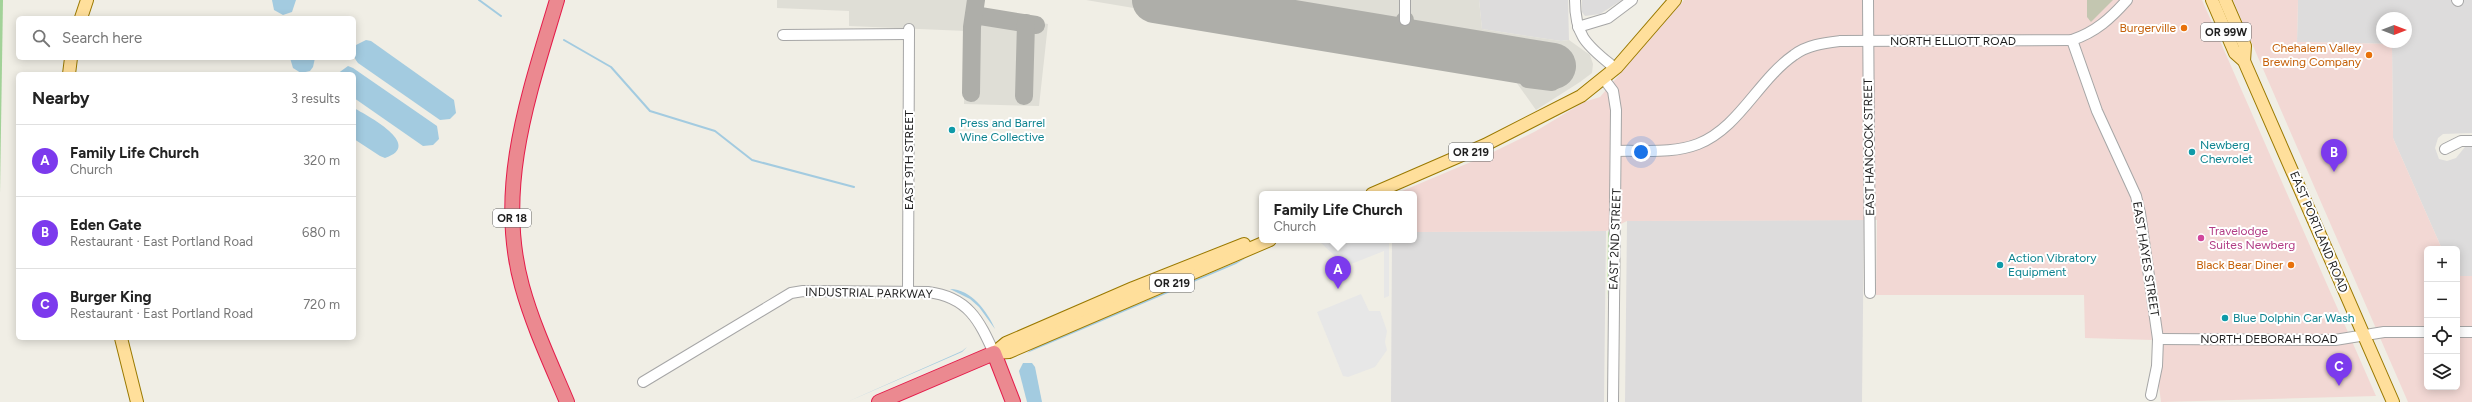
<!DOCTYPE html>
<html lang="en">
<head>
<meta charset="utf-8">
<style>
	:root { --surface:#fff; --page:#f2f2f2; --text:#222; --muted:#767676; --line:#e0e0e0; --accent:#7c3aed }
	body { margin:0; font-family:Figtree,sans-serif; background:var(--page); color:var(--text) }
	.controls { position:absolute; right:12px; bottom:12px; display:grid; overflow:hidden; border-radius:6px; box-shadow:0 2px 10px #0003 }
	.controls button { width:36px; height:36px; display:grid; place-items:center; padding:0; border:0; border-bottom:1px solid var(--line); background:var(--surface); color:var(--text); font:20px sans-serif }
	.compass { position:absolute; left:2376px; top:12px; width:36px; height:36px; border-radius:50%; background:var(--surface); box-shadow:0 2px 10px #0003; rotate:90deg }
	.you { position:absolute; left:1641px; top:152px; width:14px; height:14px; margin:-10px; border:3px solid #fff; border-radius:50%; background:#1a73e8; box-shadow:0 0 0 6px #1a73e833 }
	.badge { display:grid; place-items:center; width:26px; height:26px; border-radius:50%; background:var(--accent); color:#fff; font-size:13px; font-weight:700 }
	.pin { position:absolute; translate:-50% -33px; filter:drop-shadow(0 1px 2px #0008) }
	.pin::after { content:''; position:absolute; top:21px; width:14px; height:12px; background:inherit; clip-path:polygon(0 0,100% 0,50% 100%) }
	.popup { position:absolute; left:1259px; top:191px; width:158px; height:52px; box-sizing:border-box; display:grid; place-content:center; border-radius:6px; background:var(--surface); filter:drop-shadow(0 1px 3px #0005); font-size:13px; white-space:nowrap; color:var(--muted) }
	.popup b { font-size:15px; color:var(--text) }
	.popup::after { content:''; position:absolute; left:50%; top:100%; margin-left:-8px; border:8px solid transparent; border-top-color:var(--surface) }
	.list { margin:0; padding:0; list-style:none }
	h2 { display:flex; justify-content:space-between; align-items:center; height:52px; margin:0; padding:0 16px; font-size:17px }
	h2 small { font-size:13px; font-weight:400; color:var(--muted) }
	.list li { display:grid; grid-template-columns:26px 1fr auto; gap:12px; align-items:center; box-sizing:border-box; height:72px; padding:0 16px; border-top:1px solid var(--line) }
	.list b { display:block; font-size:15px; white-space:nowrap }
	.list p { margin:0; font-size:13px; white-space:nowrap; color:var(--muted) }
	.list em { font-size:13px; font-style:normal; color:var(--muted) }
	.icon { flex:none; width:22px; height:22px; fill:none; stroke:currentColor; stroke-width:2; stroke-linecap:round; stroke-linejoin:round }
	.map { position:relative; flex:none; width:2472px; height:402px; overflow:hidden }
	.search { position:absolute; background:var(--surface); box-shadow:0 2px 10px #0003; left:16px; top:16px; width:340px; height:44px; display:flex; align-items:center; gap:10px; box-sizing:border-box; padding:0 14px; border-radius:6px; color:var(--muted); font-size:15px }
	.panel { position:absolute; background:var(--surface); box-shadow:0 2px 10px #0003; left:16px; top:72px; width:340px; height:268px; border-radius:6px }
	.map>svg:first-child { display:block }
	.residential { fill:#dddcdc; fill-rule:evenodd }
	.commercial { fill:#f2d8d4 }
	.airport { fill:#dfded6 }
	.construction { fill:#c3c6b0 }
	.grass { fill:#c2eda9 }
	.forest { fill:#a2d298 }
	.parking { fill:#e7e7e7 }
	.water { fill:#a3cbe0 }
	.lines { fill:none; stroke-linecap:round; stroke-linejoin:round }
	.stream { stroke:#a3cbe0; stroke-width:2 }
	.taxiway { stroke:#aeaea9; stroke-width:18 }
	.runway { stroke:#aeaea9; stroke-width:46 }
	.minor-casing { stroke:#a6a6a6; stroke-width:12 }
	.major-casing { stroke:#9a7900; stroke-width:14 }
	.highway-casing { stroke:#e41c4a; stroke-width:16 }
	.minor { stroke:#fff; stroke-width:10 }
	.major { stroke:#ffdf9b; stroke-width:12 }
	.highway { stroke:#eb8990; stroke-width:14 }
	.food-dot { fill:#e8710a; stroke:#fff; stroke-width:1.5 }
	.culture-dot { fill:#0f9aa8; stroke:#fff; stroke-width:1.5 }
	.hotel-dot { fill:#d1479c; stroke:#fff; stroke-width:1.5 }
	.labels { text-anchor:middle; stroke-width:4; stroke-linejoin:round; paint-order:stroke }
	.shield { fill:#fff; stroke:#626262; stroke-width:1 }
	.shield-label { font-size:11px; font-weight:bold; fill:#1f1f1f }
	.food-label { font-size:12px; fill:#c56008; stroke:#fff; text-anchor:end }
	.street-label { font-size:12px; fill:#1f1f1f; stroke:#fff }
	.culture-label { font-size:12px; fill:#0d838f; stroke:#fff; text-anchor:start }
	.hotel-label { font-size:12px; fill:#b23c85; stroke:#fff; text-anchor:start }
</style>
</head>
<body>
<div class="map">
<svg width="2472" height="402" viewBox="0 0 2472 402">
	<rect width="100%" height="100%" fill="#f0eee5"/>
	<g class="residential">
		<path d="M1479 0H1568L1569 40 1561 41 1482 29Z"/>
		<path d="M1582 0H1622L1600 14 1585 16 1582 12Z"/>
		<path d="M2298 0H2472V133L2443 134 2438 138 2435 148 2439 159 2447 161 2456 158 2465 147 2472 146V276H2457V249H2442L2393 138 2392 44 2297 42ZM2382 18H2406V42H2382Z"/>
		<path d="M1864 220 1862 402H1625L1627 221Z"/>
		<path d="M1606 231 1604 402H1391L1392 240H1414V232Z"/>
	</g>
	<g class="commercial">
		<path d="M1684 0H2202L2376 396 2161 402 2153 340 2085 338 2084 295H1876L1877 220 1627 221 1606 231 1414 232V194H1395L1485 156 1536 131 1584 102 1600 97Z"/>
		<path d="M2233 0H2298L2297 42 2392 44 2393 138 2442 249H2427V387H2457V276H2472V402H2408Z"/>
	</g>
	<g class="airport">
		<path d="M777 0H984L982 11 1048 24 1039 106 964 104 966 31 849 26V11L777 8Z"/>
		<path d="M1086 0H1479L1482 29 1561 41 1569 40 1590 55 1593 64 1592 73 1580 82 1536 110 1514 79 1497 69Z"/>
	</g>
	<path class="construction" d="M2087 0H2113L2091 22 2087 17Z"/>
	<path class="grass" d="M1608 231 1610 235 1607 299Z"/>
	<path class="forest" d="M0 0H3L0 193Z"/>
	<g class="parking">
		<path d="M1322 240H1389V296L1384 298V251L1346 266 1320 242Z"/>
		<path d="M1361 294 1369 311H1380L1387 331 1385 342 1387 350 1375 367 1348 377 1343 376 1317 312Z"/>
	</g>
	<g class="water">
		<path d="M272 0H296L292 12 283 15 274 10Z"/>
		<path d="M366 40 371 41 454 100 456 113 450 119 440 120 358 63C353 57 353 52 356 45Z"/>
		<path d="M290 58H315L313 67 310 71 301 73 293 68Z"/>
		<path d="M348 66 353 68 437 126 439 139 433 145 423 146 354 98V74H337Z"/>
		<path d="M354 108C366 115 425 145 385 158L380 156 354 139Z"/>
		<path d="M1246 258 1236 264 1027 353 1034 348Z"/>
		<path d="M950 289C971 289 987 311 995 329L979 307 970 299Z"/>
		<path d="M967 347 962 352 847 402 962 351Z"/>
		<path d="M1023 363H1032L1035 367 1042 402H1027L1019 371Z"/>
	</g>
	<g class="lines">
		<g class="stream">
			<path d="M479 0 501 16"/>
			<path d="M564 40 611 67 650 111 715 131 752 160 854 187"/>
		</g>
		<g class="taxiway">
			<path d="M1163 1V0"/>
			<path d="M974 15 1036 25"/>
			<path d="M1260 17 1262 0"/>
			<path d="M1403 41 1405 20"/>
			<path d="M1520 61 1528 79 1552 82 1555 79 1556 72 1553 66"/>
			<path d="M971 93 972 27 976 0"/>
			<path d="M1024 96 1026 23"/>
		</g>
		<path class="runway" d="M1155 0 1553 66"/>
		<defs>
			<g id="minor">
				<path d="M1575 0C1575 34 1585 44 1610 64"/>
				<path d="M1868 0 1870 293"/>
				<path d="M2457 0 2458 1"/>
				<path d="M1405 20V0"/>
				<path d="M1578 27 1608 18 1632 0"/>
				<path d="M783 35 909 34"/>
				<path d="M2072 40 2097 111 2136 196 2140 213 2158 339 2157 366 2151 395"/>
				<path d="M1604 79 1613 91 1616 110 1613 402"/>
				<path d="M2445 149 2461 141H2472"/>
				<path d="M1616 151C1644 150 1672 154 1698 144 1739 128 1758 80 1794 55 1807 45 1824 43 1840 41L2072 40C2096 32 2111 18 2127 0"/>
				<path d="M908 292 909 29"/>
				<path d="M2457 332H2472"/>
				<path d="M2158 339 2335 340 2384 332H2427"/>
				<path d="M643 382 791 293 803 291 928 292C968 297 979 320 994 353"/>
			</g>
			<g id="major">
				<path d="M2212 0 2235 53 2244 61 2393 402"/>
				<path d="M2225 0 2245 46 2244 61"/>
				<path d="M81 18 87 0"/>
				<path d="M69 74 71 58"/>
				<path d="M1372 194 1485 145 1581 96 1617 67 1675 0"/>
				<path d="M121 338 137 402"/>
				<path d="M994 353 1009 352 1270 240"/>
				<path d="M994 353 1006 343 1133 288 1244 244"/>
			</g>
			<g id="highway">
				<path d="M557 0C529 94 495 188 522 286 533 326 551 364 567 402"/>
				<path d="M879 402 994 353 1013 402"/>
			</g>
		</defs>
		<use href="#minor" class="minor-casing"/>
		<use href="#major" class="major-casing"/>
		<use href="#highway" class="highway-casing"/>
		<use href="#minor" class="minor"/>
		<use href="#major" class="major"/>
		<use href="#highway" class="highway"/>
	</g>
	<g class="food-dot">
		<circle cx="2184" cy="28" r="4"/>
		<circle cx="2369" cy="55" r="4"/>
		<circle cx="2291" cy="265" r="4"/>
	</g>
	<g class="culture-dot">
		<circle cx="952" cy="130" r="4"/>
		<circle cx="2192" cy="152" r="4"/>
		<circle cx="2000" cy="265" r="4"/>
		<circle cx="2225" cy="318" r="4"/>
	</g>
	<circle class="hotel-dot" cx="2201" cy="238" r="4"/>
	<g class="labels">
		<g class="shield">
			<rect x="2201" y="23" width="50" height="18" rx="3"/>
			<rect x="1449" y="143" width="44" height="18" rx="3"/>
			<rect x="493" y="209" width="38" height="18" rx="3"/>
			<rect x="1150" y="274" width="44" height="18" rx="3"/>
		</g>
		<g class="shield-label">
			<text x="2226" y="36">OR 99W</text>
			<text x="1471" y="156">OR 219</text>
			<text x="512" y="222">OR 18</text>
			<text x="1172" y="287">OR 219</text>
		</g>
		<g class="food-label">
			<text x="2176" y="32">Burgerville</text>
			<text x="2361" y="52">Chehalem Valley<tspan x="2361" dy="14">Brewing Company</tspan></text>
			<text x="2283" y="269">Black Bear Diner</text>
		</g>
		<g class="street-label">
			<text x="1953" y="45">NORTH ELLIOTT ROAD</text>
			<text transform="translate(1869 147) rotate(-91)" y="4">EAST HANCOCK STREET</text>
			<text transform="translate(909 160) rotate(-90)" y="4">EAST 9TH STREET</text>
			<text transform="translate(2319 232) rotate(67)" y="4">EAST PORTLAND ROAD</text>
			<text transform="translate(1615 239) rotate(-88)" y="4">EAST 2ND STREET</text>
			<text transform="translate(2146 259) rotate(81)" y="4">EAST HAYES STREET</text>
			<text transform="translate(869 293) rotate(1)" y="4">INDUSTRIAL PARKWAY</text>
			<text x="2269" y="343">NORTH DEBORAH ROAD</text>
		</g>
		<g class="culture-label">
			<text x="960" y="127">Press and Barrel<tspan x="960" dy="14">Wine Collective</tspan></text>
			<text x="2200" y="149">Newberg<tspan x="2200" dy="14">Chevrolet</tspan></text>
			<text x="2008" y="262">Action Vibratory<tspan x="2008" dy="14">Equipment</tspan></text>
			<text x="2233" y="322">Blue Dolphin Car Wash</text>
		</g>
		<g class="hotel-label">
			<text x="2209" y="235">Travelodge<tspan x="2209" dy="14">Suites Newberg</tspan></text>
		</g>
	</g>
</svg>
<div class="controls">
<button>+</button>
<button>−</button>
<button><svg class="icon" aria-label="locate" viewBox="0 0 24 24"><circle cx="12" cy="12" r="6"/><path d="M12 2v4M12 18v4M2 12h4M18 12h4"/></svg></button>
<button><svg class="icon" aria-label="layers" viewBox="0 0 24 24"><path d="M12 4l9 5-9 5-9-5zM3 14l9 5 9-5"/></svg></button>
</div>
<svg class="compass" viewBox="-18 -18 36 36"><path d="M0-13l5 13h-10z" fill="#e53935"/><path d="M0 13l5-13h-10z" fill="#767676"/></svg>
<div class="you"></div>
<div class="pin badge" style="left:1338px;top:289px">A</div>
<div class="popup"><b>Family Life Church</b>Church</div>
<div class="pin badge" style="left:2334px;top:172px">B</div>
<div class="pin badge" style="left:2339px;top:386px">C</div>
<div class="search"><svg class="icon" aria-label="search" viewBox="0 0 24 24"><circle cx="10" cy="10" r="6"/><path d="M15 15l6 6"/></svg>Search here</div>
<section class="panel">
<h2>Nearby<small>3 results</small></h2>
<ul class="list">
<li><span class="badge">A</span><div><b>Family Life Church</b><p>Church</p></div><em>320 m</em></li>
<li><span class="badge">B</span><div><b>Eden Gate</b><p>Restaurant · East Portland Road</p></div><em>680 m</em></li>
<li><span class="badge">C</span><div><b>Burger King</b><p>Restaurant · East Portland Road</p></div><em>720 m</em></li>
</ul>
</section>
</div>
</body>
</html>
